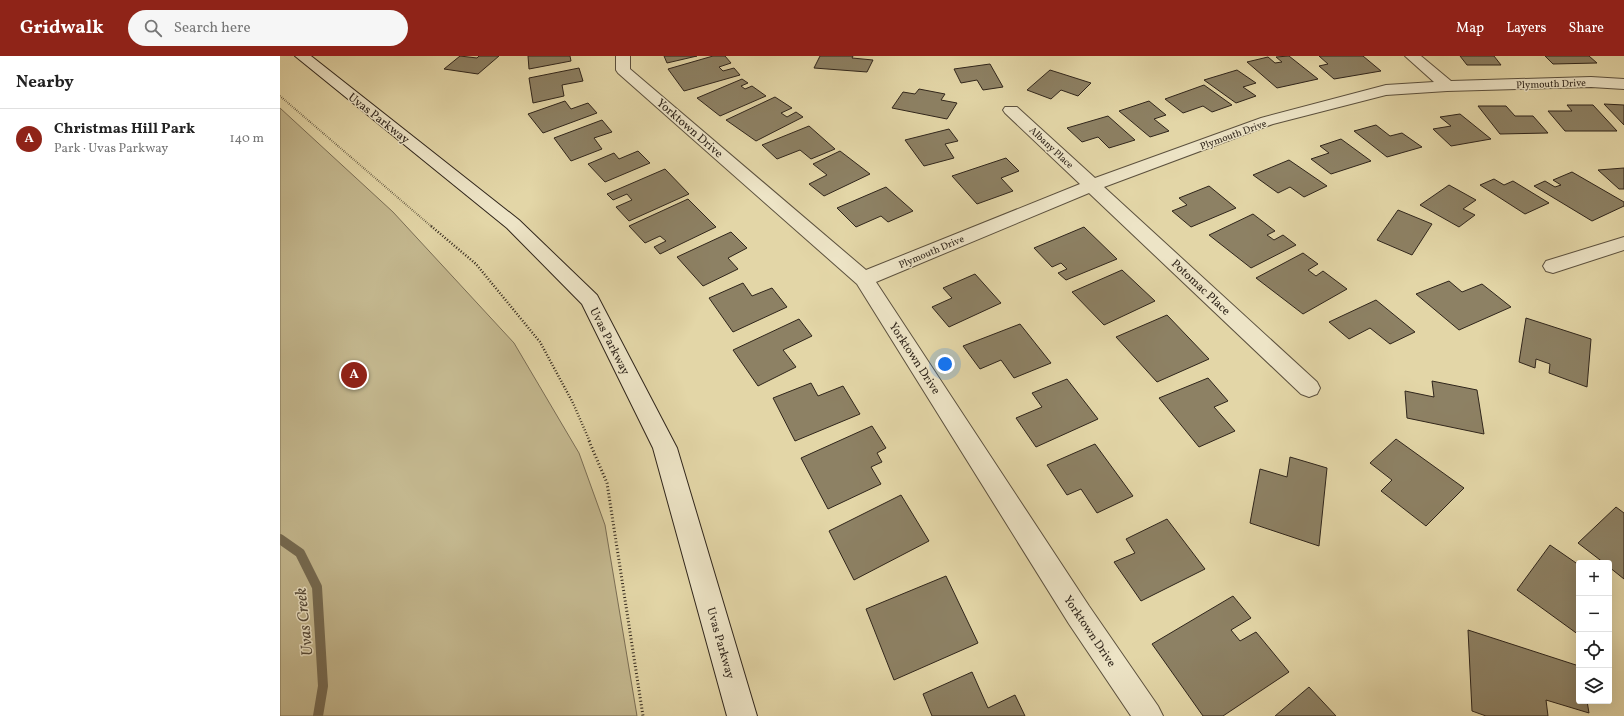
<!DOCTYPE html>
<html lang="en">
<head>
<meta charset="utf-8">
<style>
	:root { --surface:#fff; --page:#f6f6f6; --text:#222; --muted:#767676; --line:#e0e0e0; --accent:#8f2418 }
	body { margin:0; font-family:Vollkorn,serif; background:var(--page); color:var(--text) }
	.controls { position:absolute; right:12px; bottom:12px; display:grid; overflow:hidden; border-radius:4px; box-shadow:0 4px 16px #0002 }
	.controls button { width:36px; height:36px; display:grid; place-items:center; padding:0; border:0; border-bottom:1px solid var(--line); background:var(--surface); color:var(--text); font:20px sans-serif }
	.you { position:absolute; left:665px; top:308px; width:14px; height:14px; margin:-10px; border:3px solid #fff; border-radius:50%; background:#1a73e8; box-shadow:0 0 0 6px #1a73e833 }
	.badge { display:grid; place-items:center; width:26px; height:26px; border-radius:50%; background:var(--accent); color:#fff; font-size:13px; font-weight:700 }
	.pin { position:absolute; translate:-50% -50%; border:2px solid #fff; box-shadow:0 1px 4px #0006 }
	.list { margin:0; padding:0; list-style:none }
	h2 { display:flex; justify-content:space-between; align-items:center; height:52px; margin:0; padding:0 16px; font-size:17px }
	h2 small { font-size:13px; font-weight:400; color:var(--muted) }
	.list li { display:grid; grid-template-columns:26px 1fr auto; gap:12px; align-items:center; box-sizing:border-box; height:60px; padding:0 16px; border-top:1px solid var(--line) }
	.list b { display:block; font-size:15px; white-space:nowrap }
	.list p { margin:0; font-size:13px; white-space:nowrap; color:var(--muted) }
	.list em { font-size:13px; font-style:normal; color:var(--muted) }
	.icon { flex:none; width:22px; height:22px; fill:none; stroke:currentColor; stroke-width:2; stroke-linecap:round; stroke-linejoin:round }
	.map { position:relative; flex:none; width:1344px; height:660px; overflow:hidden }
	header { display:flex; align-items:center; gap:24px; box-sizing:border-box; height:56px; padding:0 20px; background:var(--accent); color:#fff }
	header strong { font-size:19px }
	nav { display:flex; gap:22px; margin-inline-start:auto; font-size:14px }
	.search { width:280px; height:36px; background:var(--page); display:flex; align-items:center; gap:10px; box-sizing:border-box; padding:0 14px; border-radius:22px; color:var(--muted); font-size:15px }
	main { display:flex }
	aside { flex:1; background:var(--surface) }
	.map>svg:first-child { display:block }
	.green { fill:#c4b88f; stroke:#7a6e55 }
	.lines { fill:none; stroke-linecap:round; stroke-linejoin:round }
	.stream { stroke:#766b52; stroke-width:10 }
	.building { fill:#8d8164; stroke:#2f251b }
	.street-casing { stroke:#5c513e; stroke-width:2 }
	.secondary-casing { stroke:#2f251b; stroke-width:2 }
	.path-far2 { stroke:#2f251b; stroke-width:2; stroke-dasharray:0.5 1.5; stroke-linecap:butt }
	.path-far1 { stroke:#2f251b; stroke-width:2.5; stroke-dasharray:1 2; stroke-linecap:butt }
	.path { stroke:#2f251b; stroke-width:3; stroke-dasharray:1 2.5; stroke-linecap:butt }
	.street { fill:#ede4c6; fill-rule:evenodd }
	.secondary { fill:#ede4c6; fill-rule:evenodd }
	.labels { text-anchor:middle; stroke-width:3; stroke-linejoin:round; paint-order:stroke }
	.far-street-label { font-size:10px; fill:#2f251b; stroke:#ede4c6 }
	.street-label { font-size:12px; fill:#2f251b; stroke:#ede4c6 }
	.near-water-label { font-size:16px; font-style:italic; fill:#534837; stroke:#ede4c6 }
</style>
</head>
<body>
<header>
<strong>Gridwalk</strong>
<div class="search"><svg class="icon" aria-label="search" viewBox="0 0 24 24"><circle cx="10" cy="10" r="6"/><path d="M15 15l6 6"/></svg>Search here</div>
<nav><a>Map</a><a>Layers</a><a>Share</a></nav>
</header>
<main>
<aside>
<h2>Nearby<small></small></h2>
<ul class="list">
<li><span class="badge">A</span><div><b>Christmas Hill Park</b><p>Park · Uvas Parkway</p></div><em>140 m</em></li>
</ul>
</aside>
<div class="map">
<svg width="1344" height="660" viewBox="0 0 1344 660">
	<rect width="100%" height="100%" fill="#e3d6a7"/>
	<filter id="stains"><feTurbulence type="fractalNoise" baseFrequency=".005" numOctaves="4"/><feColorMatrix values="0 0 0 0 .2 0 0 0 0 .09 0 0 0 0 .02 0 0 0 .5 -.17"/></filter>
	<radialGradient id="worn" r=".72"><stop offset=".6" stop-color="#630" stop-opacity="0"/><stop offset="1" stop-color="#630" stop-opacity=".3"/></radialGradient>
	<path class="green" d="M0 52 113 156 234 287 299 397 325 469 357 660H0Z"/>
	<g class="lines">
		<path class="stream" d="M0 483 20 497 37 531 43 630 38 660"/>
	</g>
	<g class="building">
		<path d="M180 0 197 2 199 0H219L198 18 164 13Z"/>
		<path d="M248 0H290L291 5 249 13Z"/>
		<path d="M384 0H417L387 7Z"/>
		<path d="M433 0H445L451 7 439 11 443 15 454 12 460 19 404 35 388 13Z"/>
		<path d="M540 0H573L572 2 593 4 587 16 534 12Z"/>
		<path d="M1009 0 1038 23 997 32 967 6 988 1 995 7 1002 6 996 1Z"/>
		<path d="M1039 0H1083L1101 15 1054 23 1039 10 1048 8Z"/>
		<path d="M1180 0H1214L1221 9H1187Z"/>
		<path d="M1265 0H1309L1317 7 1273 8Z"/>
		<path d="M710 8 723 31 703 34 697 24 681 27 674 13Z"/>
		<path d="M299 12 303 25 282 29 284 40 253 47 249 22Z"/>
		<path d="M770 14 811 27 798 40 781 34 771 43 747 34Z"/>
		<path d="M957 14 976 27 963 31 976 40 956 47 924 24Z"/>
		<path d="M462 23 468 27 461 30 465 33 472 30 486 40 440 60 417 42Z"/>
		<path d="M924 29 952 49 932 56 923 50 903 57 885 43Z"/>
		<path d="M639 33 665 38 661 44 677 47 667 63 612 52 623 36 635 38Z"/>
		<path d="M495 41 512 52 501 57 507 61 516 56 523 61 476 85 446 64Z"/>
		<path d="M285 45 291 53 308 47 317 57 263 77 248 58Z"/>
		<path d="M869 45 886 59 874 63 889 75 870 81 839 55Z"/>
		<path d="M1324 48 1344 49V69Z"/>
		<path d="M1287 49H1313L1337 75H1285L1268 55H1292Z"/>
		<path d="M1198 50H1226L1235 60H1253L1268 77 1220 78Z"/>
		<path d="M1180 58 1211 83 1171 90 1153 73 1171 70 1160 61Z"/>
		<path d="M828 60 855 84 829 92 818 81 802 86 787 72Z"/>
		<path d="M322 64 332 76 314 82 322 93 291 105 274 82Z"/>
		<path d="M1096 69 1110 80 1122 77 1142 91 1107 101 1074 75Z"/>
		<path d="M529 70 555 93 531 103 520 94 497 103 482 89Z"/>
		<path d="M669 73 678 85 665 88 674 102 644 110 625 84Z"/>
		<path d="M1061 83 1091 105 1051 118 1031 103 1049 97 1040 90Z"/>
		<path d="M358 95 370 107 325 126 308 108 334 97 339 103Z"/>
		<path d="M560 95 590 118 544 140 529 128 547 119 533 108Z"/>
		<path d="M726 102 739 115 721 122 733 135 697 148 672 120Z"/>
		<path d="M1009 104 1047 130 1024 141 1010 131 998 137 973 119Z"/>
		<path d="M1344 112V133H1339L1318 114Z"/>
		<path d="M385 113 409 138 349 165 336 151 352 144 347 138 333 144 327 138Z"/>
		<path d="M1292 116 1344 146V150L1312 165 1254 130 1265 125 1275 131 1281 129 1273 124Z"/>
		<path d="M1214 123 1224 129 1233 125 1269 147 1245 158 1200 129Z"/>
		<path d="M1169 129 1196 144 1183 153 1195 159 1179 171 1140 149Z"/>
		<path d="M929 130 956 152 911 171 892 155 907 149 899 142Z"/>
		<path d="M606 131 633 155 608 166 601 160 576 171 557 152Z"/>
		<path d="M408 143 436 171 380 198 374 191 386 185 380 180 365 187 349 170Z"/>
		<path d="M1118 154 1152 168 1132 199 1097 184Z"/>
		<path d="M973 158 995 175 987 179 994 184 1003 179 1016 189 971 212 929 179Z"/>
		<path d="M804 171 837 203 786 224 778 217 787 213 781 207 772 211 754 192Z"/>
		<path d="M451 176 467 192 448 202 458 213 423 230 397 201Z"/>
		<path d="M1023 197 1038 208 1028 214 1036 220 1043 215 1067 233 1023 258 976 222Z"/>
		<path d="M842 214 875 245 824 269 792 236Z"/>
		<path d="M695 218 721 247 669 271 652 251 672 242 663 232Z"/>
		<path d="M1169 225 1182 236 1202 228 1231 251 1179 274 1136 238Z"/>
		<path d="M463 227 472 240 492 232 507 251 453 276 429 242Z"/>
		<path d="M1096 244 1135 276 1110 288 1090 272 1069 283 1049 266Z"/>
		<path d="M887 259 929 303 877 326 836 281Z"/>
		<path d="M1246 262 1311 283 1307 331 1269 317 1270 308 1256 303 1255 312 1239 306Z"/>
		<path d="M519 263 532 280 503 294 516 311 478 330 453 294Z"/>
		<path d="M740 268 771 307 734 322 721 304 700 313 683 290Z"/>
		<path d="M928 322 948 345 934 351 955 375 919 391 879 342Z"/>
		<path d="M787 323 818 363 756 391 736 362 762 351 752 337Z"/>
		<path d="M1152 325 1197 334 1204 378 1127 362 1125 335 1154 341Z"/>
		<path d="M531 327 538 340 563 330 580 358 515 385 493 342Z"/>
		<path d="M592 370 606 392 597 397 602 406 591 411 601 428 548 453 521 402Z"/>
		<path d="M1116 383 1184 432 1146 470 1101 435 1112 424 1090 407Z"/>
		<path d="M815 388 853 440 817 457 801 433 787 439 767 409Z"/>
		<path d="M1010 401 1047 412 1039 490 970 467 980 413 1007 421Z"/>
		<path d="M621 439 649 485 574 524 549 475Z"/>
		<path d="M1336 451 1344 457V523L1329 511V507H1324L1298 487Z"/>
		<path d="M887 463 925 513 861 545 834 506 855 497 846 483Z"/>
		<path d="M1270 489 1299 509V579L1237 534Z"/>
		<path d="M666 520 698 587 614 624 586 553Z"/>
		<path d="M953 540 971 562 951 574 960 585 976 576 1009 616 943 660H923L872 588Z"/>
		<path d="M1188 574 1299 610V645H1307L1309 657 1266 644 1268 660H1206L1192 655Z"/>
		<path d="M692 616 708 652 735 639 745 660H652L643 638Z"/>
		<path d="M1029 631 1056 660H995Z"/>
	</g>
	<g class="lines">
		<defs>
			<g id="street">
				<path d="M336 0H350V13L586 214 800 128 725 57 723 54 725 51H737L815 122 981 62 1106 29 1154 26 1125 0H1141L1171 25 1311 21 1344 23V33L1311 31 1167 35 1106 39 993 68 824 131 1037 326 1040 332 1037 338 1029 341 1021 338 809 137 596 226 809 550 878 650 883 660H851L789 568 577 228 338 17 336 14Z"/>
				<path d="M1344 181V194L1273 217 1266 215 1263 210 1266 205Z"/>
			</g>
			<path id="secondary" d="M15 0H31L239 164 317 239 397 392 477 660H447L373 392 302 248 227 172Z"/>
		</defs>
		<use href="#street" class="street-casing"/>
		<use href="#secondary" class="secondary-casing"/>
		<path class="path-far2" d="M0 40 152 171"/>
		<path class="path-far1" d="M151 170 196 208 260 286 293 347 310 386"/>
		<path class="path" d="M309 385 327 427 363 660"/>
		<use href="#street" class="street"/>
		<use href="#secondary" class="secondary"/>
	</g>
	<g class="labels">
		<g class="far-street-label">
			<text transform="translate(1271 27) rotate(-2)" y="4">Plymouth Drive</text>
			<text transform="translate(953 78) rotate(-20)" y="4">Plymouth Drive</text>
			<text transform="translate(772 91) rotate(43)" y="4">Albany Place</text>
			<text transform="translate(651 195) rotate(-23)" y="4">Plymouth Drive</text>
		</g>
		<g class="street-label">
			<text transform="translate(99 62) rotate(38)" y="4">Uvas Parkway</text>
			<text transform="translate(410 72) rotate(41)" y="4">Yorktown Drive</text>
			<text transform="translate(921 231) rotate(43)" y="4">Potomac Place</text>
			<text transform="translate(330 285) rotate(63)" y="4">Uvas Parkway</text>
			<text transform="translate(635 302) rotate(57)" y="4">Yorktown Drive</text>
			<text transform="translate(810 575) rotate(56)" y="4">Yorktown Drive</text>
			<text transform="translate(441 587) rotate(74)" y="4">Uvas Parkway</text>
		</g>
		<g class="near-water-label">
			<text transform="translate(23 566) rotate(-96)" y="6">Uvas Creek</text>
		</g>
	</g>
	<rect width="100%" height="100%" filter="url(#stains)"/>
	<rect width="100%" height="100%" fill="url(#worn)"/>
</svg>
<div class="controls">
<button>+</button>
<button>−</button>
<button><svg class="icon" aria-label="locate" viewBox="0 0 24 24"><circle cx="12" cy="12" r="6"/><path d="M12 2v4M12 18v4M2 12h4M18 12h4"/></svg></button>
<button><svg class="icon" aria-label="layers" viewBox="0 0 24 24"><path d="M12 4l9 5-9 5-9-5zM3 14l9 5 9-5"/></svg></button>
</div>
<div class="you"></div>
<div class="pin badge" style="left:74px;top:319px">A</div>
</div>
</main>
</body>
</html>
